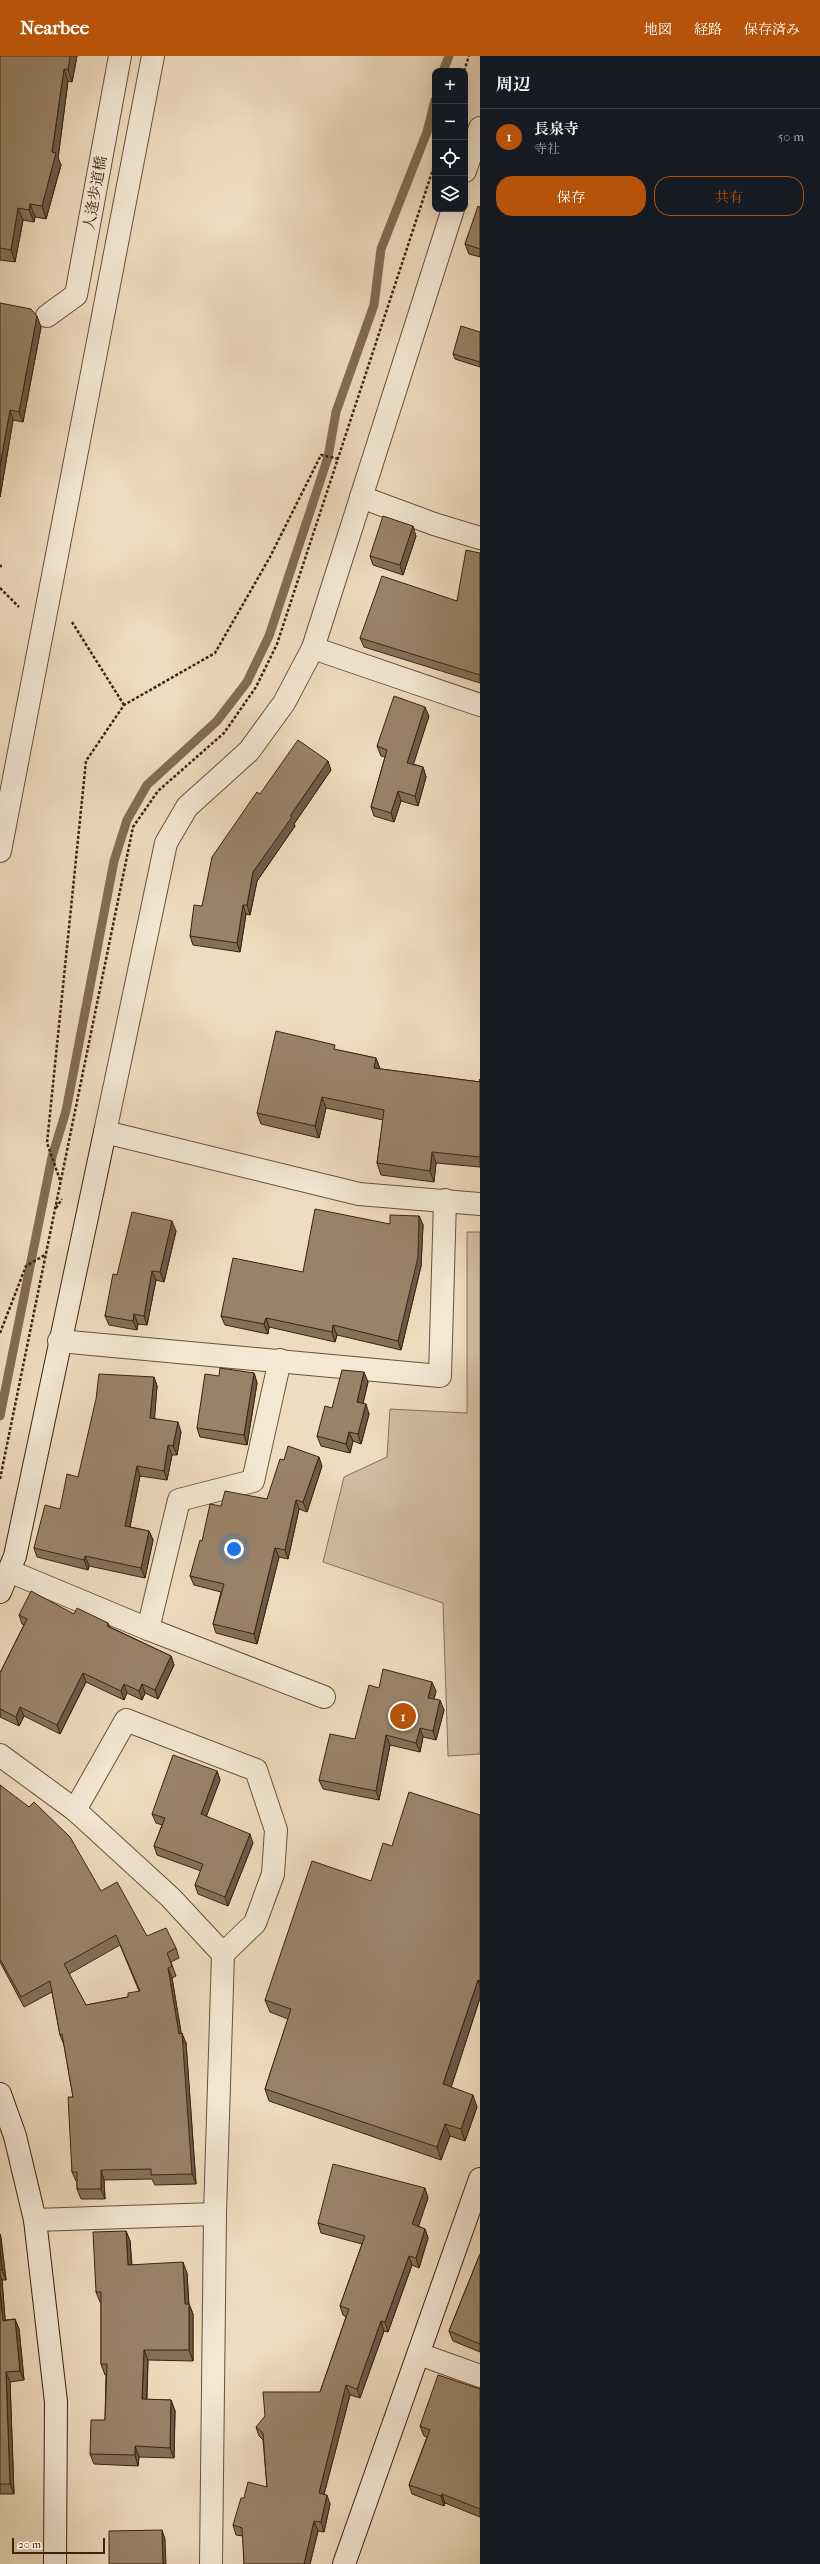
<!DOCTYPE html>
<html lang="ja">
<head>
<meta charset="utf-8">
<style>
	:root { --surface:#171b24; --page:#20242c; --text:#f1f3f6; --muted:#9ea1a6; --line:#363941; --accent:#b45309 }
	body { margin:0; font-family:"IM FELL French Canon","Noto Serif JP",serif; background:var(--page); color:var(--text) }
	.controls { position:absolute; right:12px; top:12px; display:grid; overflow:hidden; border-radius:8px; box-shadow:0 4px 16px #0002 }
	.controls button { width:36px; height:36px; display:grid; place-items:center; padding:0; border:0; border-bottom:1px solid var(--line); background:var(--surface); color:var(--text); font:20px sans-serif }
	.scale { position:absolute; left:12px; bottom:10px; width:93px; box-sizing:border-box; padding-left:4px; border:2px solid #3c230b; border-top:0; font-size:11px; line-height:14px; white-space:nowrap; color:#3c230b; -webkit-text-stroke:3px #f4e8d5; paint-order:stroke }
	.you { position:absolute; left:234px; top:1493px; width:14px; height:14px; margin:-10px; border:3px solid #fff; border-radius:50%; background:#1a73e8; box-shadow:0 0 0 6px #1a73e833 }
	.badge { display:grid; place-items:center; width:26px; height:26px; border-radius:50%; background:var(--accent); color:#fff; font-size:13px; font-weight:700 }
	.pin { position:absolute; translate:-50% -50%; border:2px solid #fff; box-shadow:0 1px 4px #0006 }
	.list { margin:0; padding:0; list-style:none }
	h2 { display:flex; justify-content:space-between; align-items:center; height:52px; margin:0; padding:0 16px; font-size:17px }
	h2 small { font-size:13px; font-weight:400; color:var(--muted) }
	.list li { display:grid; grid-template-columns:26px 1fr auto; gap:12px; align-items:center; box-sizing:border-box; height:56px; padding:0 16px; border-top:1px solid var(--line) }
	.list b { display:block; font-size:15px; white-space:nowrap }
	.list p { margin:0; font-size:13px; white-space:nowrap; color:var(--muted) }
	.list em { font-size:13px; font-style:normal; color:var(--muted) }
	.actions { display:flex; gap:8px; padding:12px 16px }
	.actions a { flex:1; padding:9px 0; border:1px solid var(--accent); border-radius:16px; text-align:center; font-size:14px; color:var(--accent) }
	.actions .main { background:var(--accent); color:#fff }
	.icon { flex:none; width:22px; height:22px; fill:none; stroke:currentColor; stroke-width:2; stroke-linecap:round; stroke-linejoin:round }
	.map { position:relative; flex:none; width:480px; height:2508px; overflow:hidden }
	header { display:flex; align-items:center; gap:24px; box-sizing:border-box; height:56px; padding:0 20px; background:var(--accent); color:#fff }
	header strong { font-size:19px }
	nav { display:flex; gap:22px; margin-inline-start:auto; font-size:14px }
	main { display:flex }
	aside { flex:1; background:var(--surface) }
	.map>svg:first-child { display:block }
	.green { fill:#d0bda0; stroke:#867056 }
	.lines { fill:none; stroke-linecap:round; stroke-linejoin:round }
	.stream { stroke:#826c52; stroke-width:9 }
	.street-casing { stroke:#685138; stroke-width:24 }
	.secondary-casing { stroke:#3c230b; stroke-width:24 }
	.path { stroke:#3c230b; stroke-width:2.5; stroke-dasharray:3 2; stroke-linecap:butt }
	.street { stroke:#f4e8d5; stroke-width:22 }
	.secondary { stroke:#f4e8d5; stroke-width:22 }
	.wall { fill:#847159; stroke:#3c230b; fill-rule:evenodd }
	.shaded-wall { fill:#6b5c49; stroke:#3c230b }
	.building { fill:#998368; stroke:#3c230b; fill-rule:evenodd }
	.labels { text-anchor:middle; stroke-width:3; stroke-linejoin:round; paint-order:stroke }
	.street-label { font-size:15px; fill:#3c230b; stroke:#f4e8d5 }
</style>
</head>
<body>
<header>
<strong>Nearbee</strong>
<nav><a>地図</a><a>経路</a><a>保存済み</a></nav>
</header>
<main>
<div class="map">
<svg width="480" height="2508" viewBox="0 0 480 2508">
	<rect width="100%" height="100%" fill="#eedcbe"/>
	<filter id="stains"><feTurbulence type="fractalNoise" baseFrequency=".005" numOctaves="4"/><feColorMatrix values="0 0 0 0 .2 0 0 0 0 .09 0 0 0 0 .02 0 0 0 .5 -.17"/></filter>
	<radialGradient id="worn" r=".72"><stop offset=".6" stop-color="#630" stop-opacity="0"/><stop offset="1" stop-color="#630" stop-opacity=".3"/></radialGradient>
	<path class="green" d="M467 1176H480V1698L448 1700 443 1547 323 1506 344 1421 387 1401 390 1353 467 1357Z"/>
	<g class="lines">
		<g class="stream">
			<path d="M443 15 449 0"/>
			<path d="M0 1360 52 1101 66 1055 114 805 127 764 147 729 217 665 247 626 269 580 328 401 336 356 374 249 381 193 427 76 435 44"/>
		</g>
		<defs>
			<g id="street">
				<path d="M465 115 480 72"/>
				<path d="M453 153 313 592 284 647 249 695 187 751 166 787 105 1076 359 1138 480 1148"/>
				<path d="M47 260 76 239 120 0"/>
				<path d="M361 441 434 468 480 482"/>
				<path d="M313 592 480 649"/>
				<path d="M0 795 153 0"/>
				<path d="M59 1285 440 1320 445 1144"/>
				<path d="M9 1515 148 1573 179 1444 253 1425 280 1304"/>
				<path d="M148 1573 324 1641"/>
				<path d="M0 1699 75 1754 171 1842 223 1898 215 2158 211 2508"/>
				<path d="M75 1754 126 1664 256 1714 276 1774 273 1818 255 1867 223 1898"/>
				<path d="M35 2164 215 2158"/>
				<path d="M419 2298 480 2320"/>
			</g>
			<g id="secondary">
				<path d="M0 1536 15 1500 105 1076"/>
				<path d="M0 2038 15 2080 35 2164 56 2346 55 2508"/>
				<path d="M344 2508 480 2123"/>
			</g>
		</defs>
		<use href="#street" class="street-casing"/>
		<use href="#secondary" class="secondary-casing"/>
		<g class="path">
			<path d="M464 15 469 0"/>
			<path d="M0 510H2"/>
			<path d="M0 532 19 551"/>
			<path d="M72 566 124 649"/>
			<path d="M60 1124 47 1087 86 705 124 649 215 597 270 501 321 399 339 403"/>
			<path d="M56 1152 62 1143"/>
			<path d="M0 1277 26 1210 45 1199"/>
			<path d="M0 1423 133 771 158 735 224 677 256 631 277 588 435 107"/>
		</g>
		<use href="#street" class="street"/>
		<use href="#secondary" class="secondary"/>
	</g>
	<g class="wall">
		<path d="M0 0H77L72 26 68 25 58 102 61 109 46 163 35 161 34 166 23 164 15 206 0 204Z"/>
		<path d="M480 151V201L469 198 465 188Z"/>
		<path d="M0 247 41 271 23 366 13 364 0 441Z"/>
		<path d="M480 276V311L455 303 453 298Z"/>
		<path d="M416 480 403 519 373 509 370 500Z"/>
		<path d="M480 497V627L364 591 360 582 457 545Z"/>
		<path d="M429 660 413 708 423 711 426 721 418 750 401 745 394 766 374 760 371 751 385 701 381 700 377 690Z"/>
		<path d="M331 714 294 768 295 770 257 825 250 859 246 858 240 896 193 889 190 880 202 850 260 738Z"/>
		<path d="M336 994 376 1002 380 1013 480 1026V1023V1111L436 1107 434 1126 381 1119 377 1107 383 1064 326 1052 319 1082 261 1068 257 1057Z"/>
		<path d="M419 1160 423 1169 421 1210 401 1294 337 1279 335 1286 269 1271 268 1278 225 1269 221 1260 303 1216 390 1168Z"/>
		<path d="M176 1175 164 1226 156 1224 147 1269 138 1268 137 1274 109 1269 105 1260 117 1219Z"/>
		<path d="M254 1317 257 1327 247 1389 200 1381 197 1372 219 1320Z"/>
		<path d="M154 1321 157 1330 154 1362 181 1376 177 1399H172L167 1424 140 1420 130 1471 149 1475 153 1484 145 1522 89 1510 88 1514 37 1501 34 1492 60 1453 78 1421Z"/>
		<path d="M368 1326 363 1347 369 1358 361 1388 353 1385 350 1397 321 1390 317 1380 332 1352Z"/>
		<path d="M284 1404 322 1410 307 1456 299 1453 288 1503 279 1501 257 1588 216 1577 213 1568 221 1536 194 1529 190 1520 202 1485 221 1450 267 1443Z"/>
		<path d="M74 1558 108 1567 110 1571 171 1600 174 1609 158 1643 145 1637 142 1644 127 1637 124 1644 86 1626 60 1678 24 1660 19 1670 0 1661V1617L24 1569 22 1568 19 1559Z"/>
		<path d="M379 1632 436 1635 434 1643 444 1654 436 1684 423 1681 420 1696 390 1689 379 1744 323 1733 319 1724 355 1683Z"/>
		<path d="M217 1715 220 1724 206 1760 253 1787 228 1850 198 1838 195 1829 201 1815 157 1799 154 1790 162 1769 156 1767 152 1758Z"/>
		<path d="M0 1729 101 1835 147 1880 176 1892 179 1902 171 1906 176 1920 172 1922 181 1978 186 1987 196 2128 155 2129 152 2123 104 2124 105 2143H81L77 2133V2126L76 2125 72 2116 73 2041 64 1989 60 1979 52 1936 24 1951 0 1906ZM120 1889 139 1935 128 1941 86 1949 69 1918Z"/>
		<path d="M480 1759V1942L451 2031 477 2051 465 2085 450 2080 441 2104 269 2045 265 2033 288 1963 270 1956 265 1944 371 1825 392 1790Z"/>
		<path d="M428 2142 418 2170 425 2173 428 2182 419 2212 412 2209 388 2276 384 2275 360 2342 350 2339 324 2438 330 2448 324 2476 318 2475 310 2508H244L243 2480 236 2479 233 2469 267 2431 263 2384 259 2380 256 2371 320 2336 346 2261 343 2259 340 2250 362 2188 321 2177 318 2167Z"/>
		<path d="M126 2175 130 2185 132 2209 187 2217 189 2248 193 2258V2305L148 2304 147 2344H171L175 2355 174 2402 139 2401 138 2410 94 2408 90 2398 105 2364 106 2319H105L101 2308V2246H100L96 2236Z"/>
		<path d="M0 2178 1 2182 6 2224H2L5 2264 15 2263 19 2273 24 2324 10 2326 14 2438H0Z"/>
		<path d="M480 2198V2296L453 2285 449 2275Z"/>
		<path d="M480 2333V2461L445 2447 444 2450 412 2438 409 2429 427 2381 424 2380 420 2370Z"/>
	</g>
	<g class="shaded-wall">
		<path d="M70 0H77L72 26 68 14Z"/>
		<path d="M64 13 68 25 58 102 61 109 46 163 42 150 52 96Z"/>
		<path d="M30 148 35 161 34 166 29 154Z"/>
		<path d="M18 152 23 164 15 206 11 194Z"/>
		<path d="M37 260 41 271 23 366 19 356Z"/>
		<path d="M10 354 13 364 0 441V410Z"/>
		<path d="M413 470 416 480 403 519 400 509Z"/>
		<path d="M425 651 429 660 411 716 407 707Z"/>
		<path d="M328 705 331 714 294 768 295 770 257 825 250 859 247 849 253 816 290 760Z"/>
		<path d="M423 711 426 721 418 750 415 740Z"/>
		<path d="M398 735 401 745 394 766 391 757Z"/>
		<path d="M243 849 246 858 240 896 237 887Z"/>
		<path d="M376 1002 380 1013 374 1012Z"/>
		<path d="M322 1041 326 1052 319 1082 315 1070Z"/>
		<path d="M432 1096 436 1107 434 1126 430 1115Z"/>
		<path d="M419 1160 423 1169 421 1210 401 1294 398 1285Z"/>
		<path d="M172 1165 176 1175 164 1226 160 1216Z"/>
		<path d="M152 1215 156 1224 147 1269 144 1260Z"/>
		<path d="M134 1258 138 1268 137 1274 133 1265Z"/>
		<path d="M266 1262 269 1271 268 1278 264 1268Z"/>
		<path d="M333 1269 337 1279 335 1286 332 1276Z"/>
		<path d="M364 1316 368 1326 361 1356 357 1346Z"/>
		<path d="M254 1317 257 1327 247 1389 244 1379Z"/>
		<path d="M154 1321 157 1330 154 1371 150 1362Z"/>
		<path d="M366 1348 369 1358 361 1388 358 1378Z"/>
		<path d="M178 1366 181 1376 177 1399 173 1390Z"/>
		<path d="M349 1376 353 1385 350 1397 346 1388Z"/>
		<path d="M168 1389 172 1399 167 1424 164 1415Z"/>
		<path d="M319 1401 322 1410 307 1456 303 1446Z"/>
		<path d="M137 1410 140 1420 128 1479 125 1470Z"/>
		<path d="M296 1444 299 1453 288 1503 285 1494Z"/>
		<path d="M149 1475 153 1484 145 1522 141 1512Z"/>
		<path d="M275 1492 279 1501 257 1588 254 1578Z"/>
		<path d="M85 1500 89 1510 88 1514 84 1504Z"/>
		<path d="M171 1600 174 1609 158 1643 155 1634Z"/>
		<path d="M83 1617 86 1626 60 1678 57 1669Z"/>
		<path d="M432 1626 436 1635 432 1651 428 1642Z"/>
		<path d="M124 1628 127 1637 124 1644 121 1635Z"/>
		<path d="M142 1628 145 1637 142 1644 139 1635Z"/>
		<path d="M440 1644 444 1654 436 1684 433 1675Z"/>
		<path d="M20 1651 24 1660 19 1670 16 1661Z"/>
		<path d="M420 1672 423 1681 420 1696 416 1687Z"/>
		<path d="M386 1679 390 1689 379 1744 376 1735Z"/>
		<path d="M217 1715 220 1724 204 1767 201 1758Z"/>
		<path d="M250 1778 253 1787 228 1850 225 1841Z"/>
		<path d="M168 1912 172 1922 183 1987 182 1977 186 1987 196 2128 192 2118 179 1978Z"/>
		<path d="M478 1924 480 1931V1942L448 2041 443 2028Z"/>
		<path d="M473 2039 477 2051 465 2085 461 2073Z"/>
		<path d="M445 2068 450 2080 441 2104 437 2091Z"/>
		<path d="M101 2114 104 2124 105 2143 101 2133Z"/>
		<path d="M425 2132 428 2142 416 2178 412 2168Z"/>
		<path d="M425 2173 428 2182 419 2212 416 2202Z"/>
		<path d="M126 2175 130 2185 132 2220 128 2209Z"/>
		<path d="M0 2178 1 2182 6 2224 2 2214 0 2193Z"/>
		<path d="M409 2200 412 2209 388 2276 385 2266Z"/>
		<path d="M183 2206 187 2217 189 2258 185 2248Z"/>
		<path d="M0 2219 2 2224 6 2274 3 2265 0 2234Z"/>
		<path d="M189 2248 193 2258V2305L189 2294Z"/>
		<path d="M15 2263 19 2273 24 2324 20 2315Z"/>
		<path d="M381 2265 384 2275 360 2342 357 2333Z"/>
		<path d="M144 2294 148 2304 146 2354 142 2343Z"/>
		<path d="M6 2316 10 2326 14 2438 10 2428Z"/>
		<path d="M346 2329 350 2339 322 2446 319 2437Z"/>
		<path d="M171 2344 175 2355 174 2402 170 2392Z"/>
		<path d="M135 2390 139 2401 138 2410 135 2399Z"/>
		<path d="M442 2438 445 2447 444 2450 441 2440Z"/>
		<path d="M327 2439 330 2448 324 2476 321 2466Z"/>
		<path d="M314 2465 318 2475 310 2508H304Z"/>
		<path d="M162 2474 165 2483 166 2508H163Z"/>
	</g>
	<g class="building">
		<path d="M0 0H70L68 14 64 13 52 96 56 97 42 150 30 148 29 154 18 152 11 194 0 192Z"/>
		<path d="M478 150 480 151V193L465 188Z"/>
		<path d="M0 247 31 253 37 260 19 356 10 354 0 410Z"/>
		<path d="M461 270 480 276V306L453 298Z"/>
		<path d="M383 460 413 470 400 509 370 500Z"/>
		<path d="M466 494 480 497V619L360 582 382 520 457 545Z"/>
		<path d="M394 640 425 651 407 707 423 711 415 740 398 735 391 757 371 751 387 694 377 690Z"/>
		<path d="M298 684 328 705 290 760 292 761 253 816 247 849H243L237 887 190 880 194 849 202 850 212 801 257 736 260 738Z"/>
		<path d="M276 975 335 989 334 993 376 1002 374 1012 480 1026V1023V1101L432 1096 430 1115 377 1107 384 1054 322 1041 315 1070 257 1057Z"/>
		<path d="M315 1153 390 1168V1159L419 1160 418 1201 398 1285 333 1269 332 1276 266 1262 264 1268 221 1260 233 1202 303 1216Z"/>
		<path d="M132 1156 172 1165 160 1216 152 1215 144 1260 134 1258 133 1265 105 1260 113 1218 117 1219Z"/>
		<path d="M220 1312 254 1317 244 1379 197 1372 205 1318 219 1320Z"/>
		<path d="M342 1314 364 1316 357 1346 366 1348 358 1378 349 1376 346 1388 317 1380 325 1350 332 1352Z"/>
		<path d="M99 1318 154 1321 150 1362 178 1366 173 1390 168 1389 164 1415 137 1410 125 1470 149 1475 141 1512 85 1500 84 1504 34 1492 45 1449 60 1453 67 1418 78 1421 96 1343Z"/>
		<path d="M288 1390 319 1401 303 1446 296 1444 285 1494 275 1492 254 1578 213 1568 224 1528 190 1520 200 1484 202 1485 210 1448 221 1450 225 1435 267 1443 280 1403 284 1404Z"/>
		<path d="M31 1535 74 1558 77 1552 108 1567 107 1570 171 1600 155 1634 142 1628 139 1635 124 1628 121 1635 83 1617 57 1669 20 1651 16 1661 0 1653V1617L27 1563 19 1559Z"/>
		<path d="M383 1613 432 1626 428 1642 440 1644 433 1675 420 1672 416 1687 386 1679 376 1735 319 1724 330 1678 355 1683 369 1629 379 1632Z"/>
		<path d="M173 1699 217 1715 201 1758 250 1778 225 1841 195 1829 203 1808 154 1790 165 1762 152 1758Z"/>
		<path d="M0 1729 29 1751 34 1746 70 1781 101 1835 117 1826 147 1880 166 1872 176 1892 167 1897 172 1910 168 1912 179 1978 182 1977 192 2118 151 2119V2113L101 2114V2133H77V2116H72L68 2041H73L62 1978 60 1979 50 1925 21 1941 0 1903ZM116 1879 140 1935 128 1937V1941L86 1949 64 1908Z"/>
		<path d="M409 1736 480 1759V1925L478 1924 443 2028 473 2039 461 2073 445 2068 437 2091 265 2033 291 1953 265 1944 312 1805 371 1825 383 1787 392 1790Z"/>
		<path d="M333 2108 425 2132 412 2168 425 2173 416 2202 409 2200 385 2266 381 2265 357 2333 346 2329 319 2437 327 2439 321 2466 314 2465 304 2508H244L242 2472 233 2469 241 2442H244L248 2426 267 2431 263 2377 256 2371 265 2360 263 2336H320L349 2253 340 2250 365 2180 318 2167Z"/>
		<path d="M126 2175 128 2209 183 2206 185 2248H189V2294H144L142 2343 171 2344 170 2392 135 2390V2399L90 2398 91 2364H105L107 2308H101V2236H96L93 2176Z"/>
		<path d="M0 2193 2 2214H0Z"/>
		<path d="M480 2198V2288L449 2275Z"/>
		<path d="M0 2234 3 2265 15 2263 20 2315 6 2316 10 2428H0Z"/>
		<path d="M438 2319 480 2333V2453L442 2438 441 2440 409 2429 430 2374 420 2370Z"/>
		<path d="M162 2474 163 2508H109V2475Z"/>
	</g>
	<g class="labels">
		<g class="street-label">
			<text transform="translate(95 137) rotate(-80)" y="5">人逢歩道橋</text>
		</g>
	</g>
	<rect width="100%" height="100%" filter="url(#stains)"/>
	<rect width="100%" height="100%" fill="url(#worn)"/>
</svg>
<div class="controls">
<button>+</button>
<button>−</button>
<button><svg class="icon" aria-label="locate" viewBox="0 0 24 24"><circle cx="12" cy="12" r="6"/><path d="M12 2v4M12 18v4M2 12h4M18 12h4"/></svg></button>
<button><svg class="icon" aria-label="layers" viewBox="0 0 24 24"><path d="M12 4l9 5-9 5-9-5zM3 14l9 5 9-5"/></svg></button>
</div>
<div class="scale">20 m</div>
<div class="you"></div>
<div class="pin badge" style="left:403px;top:1660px">1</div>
</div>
<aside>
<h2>周辺<small></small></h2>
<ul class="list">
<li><span class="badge">1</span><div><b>長泉寺</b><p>寺社</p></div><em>50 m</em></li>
</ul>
<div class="actions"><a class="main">保存</a><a>共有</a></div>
</aside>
</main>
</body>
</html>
